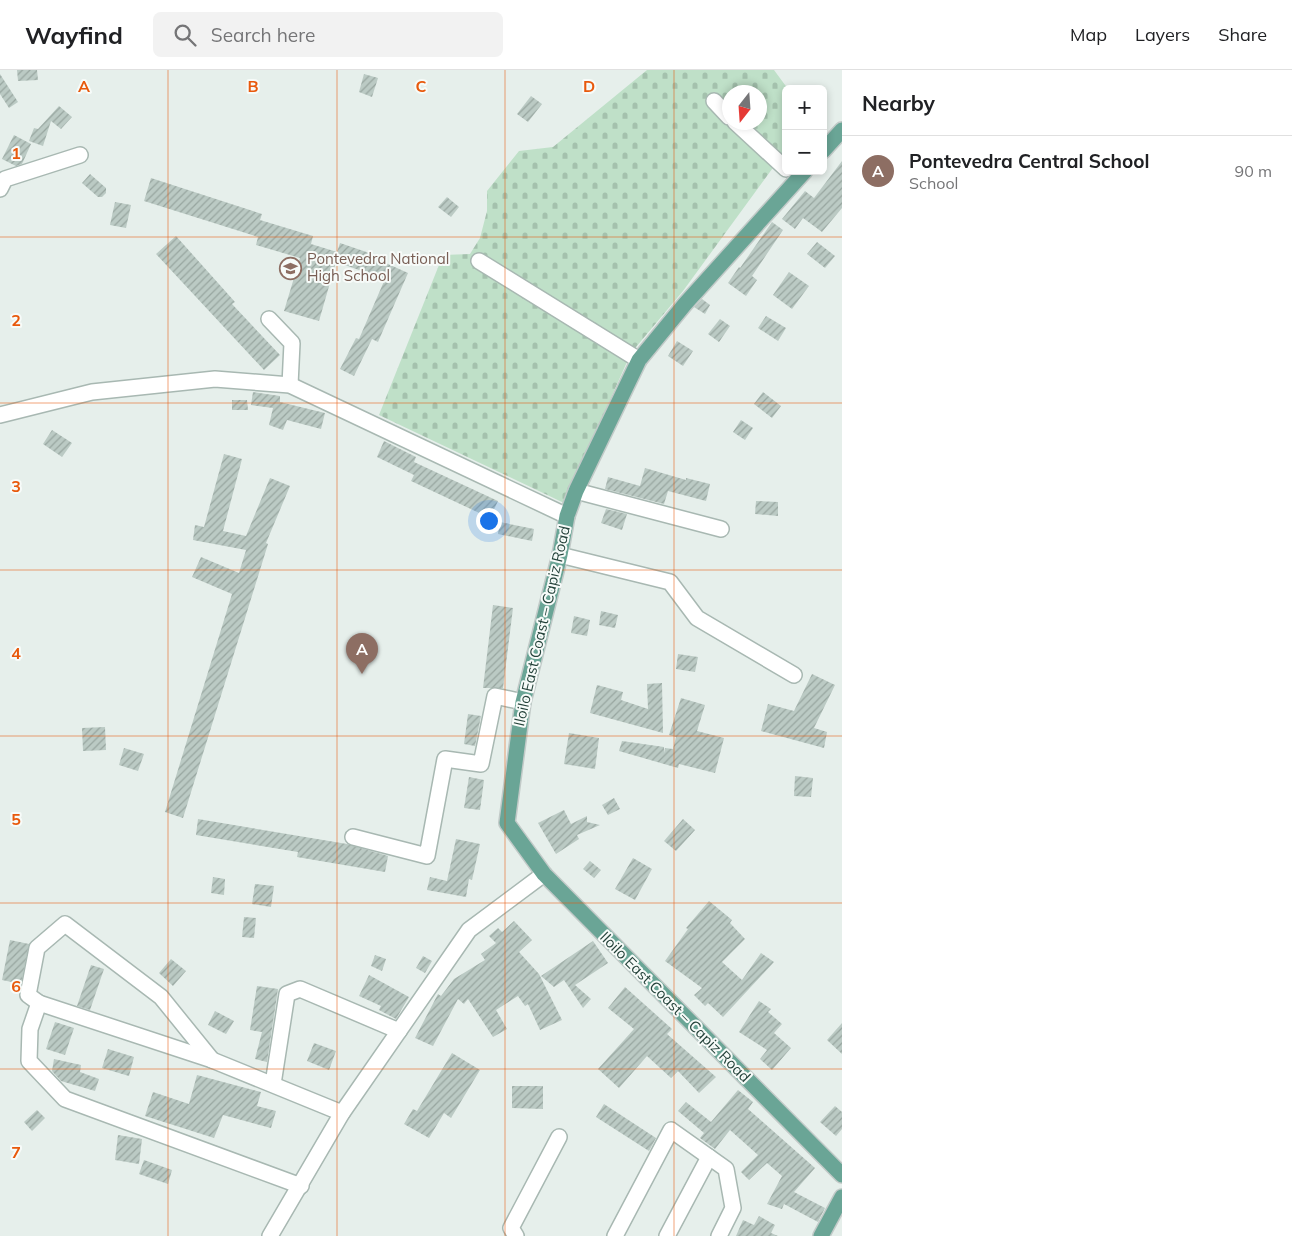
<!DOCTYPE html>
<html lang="en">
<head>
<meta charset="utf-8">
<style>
	:root { --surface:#fff; --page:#f2f2f2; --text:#202124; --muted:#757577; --line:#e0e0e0; --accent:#1a73e8 }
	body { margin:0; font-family:Mulish,sans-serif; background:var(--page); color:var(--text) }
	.controls { position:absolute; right:15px; top:15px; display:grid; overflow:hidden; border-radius:8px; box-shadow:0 2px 8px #0003 }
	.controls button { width:45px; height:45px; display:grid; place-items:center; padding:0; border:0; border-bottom:1px solid var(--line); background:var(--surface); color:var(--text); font:25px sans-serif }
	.compass { position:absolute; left:722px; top:15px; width:45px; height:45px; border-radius:50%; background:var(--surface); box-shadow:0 2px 8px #0003; rotate:197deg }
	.you { position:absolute; left:488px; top:450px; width:18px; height:18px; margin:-12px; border:4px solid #fff; border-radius:50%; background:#1a73e8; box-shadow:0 0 0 8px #1a73e833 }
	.badge { display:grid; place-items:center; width:32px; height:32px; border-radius:50%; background:var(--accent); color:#fff; font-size:16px; font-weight:700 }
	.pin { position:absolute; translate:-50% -41px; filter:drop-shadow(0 1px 2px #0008) }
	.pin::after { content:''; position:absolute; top:26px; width:18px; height:15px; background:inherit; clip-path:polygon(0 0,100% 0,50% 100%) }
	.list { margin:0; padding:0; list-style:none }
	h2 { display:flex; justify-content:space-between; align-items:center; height:65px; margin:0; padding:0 20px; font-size:21px }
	h2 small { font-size:16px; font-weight:400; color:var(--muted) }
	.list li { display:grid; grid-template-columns:32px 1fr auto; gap:15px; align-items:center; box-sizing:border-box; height:70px; padding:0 20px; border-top:1px solid var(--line) }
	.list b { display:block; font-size:19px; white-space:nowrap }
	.list p { margin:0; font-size:16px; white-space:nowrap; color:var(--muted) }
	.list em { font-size:16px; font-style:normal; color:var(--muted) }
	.icon { flex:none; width:28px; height:28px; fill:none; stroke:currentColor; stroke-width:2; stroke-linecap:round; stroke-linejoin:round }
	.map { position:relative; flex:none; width:842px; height:1166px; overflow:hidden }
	header { display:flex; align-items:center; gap:30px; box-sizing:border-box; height:70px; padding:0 25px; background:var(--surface); border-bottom:1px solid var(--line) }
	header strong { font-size:24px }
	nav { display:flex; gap:28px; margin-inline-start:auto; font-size:18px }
	.search { width:350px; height:45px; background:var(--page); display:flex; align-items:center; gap:12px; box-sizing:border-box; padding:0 18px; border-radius:8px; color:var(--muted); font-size:19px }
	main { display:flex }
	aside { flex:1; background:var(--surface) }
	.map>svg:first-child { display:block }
	.cemetery { fill:url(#cemetery-stones); fill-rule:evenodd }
	.building { fill:url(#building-hatch) }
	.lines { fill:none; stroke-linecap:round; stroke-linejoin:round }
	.minor-casing { stroke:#a8b8b2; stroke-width:18 }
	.major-casing { stroke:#c2cac8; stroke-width:18 }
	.minor { stroke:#fff; stroke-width:15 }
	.major { stroke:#6aa596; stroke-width:15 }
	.grid { fill:none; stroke:#e8590c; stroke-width:1; stroke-opacity:0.55 }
	.labels { text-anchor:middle; stroke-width:4; stroke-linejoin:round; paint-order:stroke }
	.education-label { font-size:15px; fill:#785e54; stroke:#f7fbf9; text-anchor:start }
	.street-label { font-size:15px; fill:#24423a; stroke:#f7fbf9 }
	.grid-label { font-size:16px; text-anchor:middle; font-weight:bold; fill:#e8590c; stroke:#f7fbf9; stroke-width:4; stroke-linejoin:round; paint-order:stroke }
</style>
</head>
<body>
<header>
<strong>Wayfind</strong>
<div class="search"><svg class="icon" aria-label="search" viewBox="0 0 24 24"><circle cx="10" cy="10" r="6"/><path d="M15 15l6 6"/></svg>Search here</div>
<nav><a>Map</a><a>Layers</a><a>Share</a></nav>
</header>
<main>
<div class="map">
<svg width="842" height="1166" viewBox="0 0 842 1166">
	<defs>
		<pattern id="cemetery-stones" width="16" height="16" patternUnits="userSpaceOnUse" patternTransform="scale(1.25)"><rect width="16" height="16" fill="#bfe0c8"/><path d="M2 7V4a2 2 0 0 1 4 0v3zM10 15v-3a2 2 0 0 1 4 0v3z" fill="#a4c1ad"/></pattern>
		<pattern id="building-hatch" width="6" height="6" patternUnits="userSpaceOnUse" patternTransform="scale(1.25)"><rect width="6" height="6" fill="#bbcac4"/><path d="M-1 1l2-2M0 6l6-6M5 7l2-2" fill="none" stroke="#98a6a0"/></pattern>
	</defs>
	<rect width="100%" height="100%" fill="#e6efeb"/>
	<path class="cemetery" d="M647 0H774L788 19H786V80L683 221 631 283 564 433 379 345 443 185 470 184 480 168 487 141V121L519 81 553 77ZM729 22H759V52H729Z"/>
	<g class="building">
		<path d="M17 0H37L38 10 18 11Z"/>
		<path d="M0 4 18 32 9 38 0 24Z"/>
		<path d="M364 4 378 8 372 27 359 22Z"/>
		<path d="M531 26 542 34 528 52 517 44Z"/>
		<path d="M59 36 72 47 61 59 51 51 43 76 29 71 34 58 38 59Z"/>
		<path d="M14 65 31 74 22 94 16 96 2 89Z"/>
		<path d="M842 91V138L822 162 803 148 795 159 782 149 805 121 814 128Z"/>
		<path d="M90 104 106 118V123L102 127H98L82 113Z"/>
		<path d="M151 108 262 144 260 150 313 166 311 174 337 182 340 173 378 186 377 189 408 203 378 272 372 269 354 306 340 299 356 268 359 269 385 209 336 192 319 251 284 241 300 188 256 175 258 167 144 131Z"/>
		<path d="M447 127 459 137 451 147 438 137Z"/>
		<path d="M115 132 131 135 126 158 110 155Z"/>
		<path d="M772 152 783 160 752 206 757 210 746 226 728 213 739 197 740 198Z"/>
		<path d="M176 166 235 232 232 234 280 285 264 300 156 184Z"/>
		<path d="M817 172 835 186 825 198 807 184Z"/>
		<path d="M789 202 809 216 792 239 773 225Z"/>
		<path d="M702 229 710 235 705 244 694 237Z"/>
		<path d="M766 246 786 258 778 271 758 258Z"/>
		<path d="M720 249 730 256 719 272 708 264Z"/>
		<path d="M677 271 693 281 683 296 668 286Z"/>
		<path d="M253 322 280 326V332L325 343 321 359 287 350 283 360 269 355 273 338 251 335Z"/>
		<path d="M763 322 781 336 772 348 754 334Z"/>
		<path d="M232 330H247L248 340H232Z"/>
		<path d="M741 350 753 358 745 370 733 362Z"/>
		<path d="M52 360 72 373 62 387 43 374Z"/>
		<path d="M384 371 416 387 414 392 498 431 490 448 411 411 414 405 377 387Z"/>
		<path d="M224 384 242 389 223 461 246 466 270 408 290 416 266 473 268 474 183 748 165 742 232 524 192 507 201 487 239 503 246 480 193 470 195 455 204 457Z"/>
		<path d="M645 398 686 410V408L710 414 706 431 668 421 664 434 605 419 608 407 640 416Z"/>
		<path d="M756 431 778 432V446L755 444Z"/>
		<path d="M606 439 627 444 622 460 601 453Z"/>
		<path d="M500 452 534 459 532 471 498 464Z"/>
		<path d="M493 535 513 538 503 618H483Z"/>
		<path d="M601 541 618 545 615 558 599 555Z"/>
		<path d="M574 546 590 550 587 566 571 563Z"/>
		<path d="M678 584 698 587 695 602 676 599Z"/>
		<path d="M812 604 835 615 814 658 827 662 824 678 761 661 768 634 794 641Z"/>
		<path d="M662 613 663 663 590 643 597 615 623 622 621 630 648 639 647 614Z"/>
		<path d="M681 628 705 635 697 661 724 668 715 703 679 694 678 698 619 681 622 671 664 677V683L665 678 673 679 676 667 669 665Z"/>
		<path d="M468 644 481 646 475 676 464 674Z"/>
		<path d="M105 657 106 680 83 681 82 658Z"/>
		<path d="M569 663 599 668 595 699 564 694Z"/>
		<path d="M124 678 144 684 138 701 119 695Z"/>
		<path d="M795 706 813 708 811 727 794 726Z"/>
		<path d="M469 707 484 710 480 740 464 738Z"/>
		<path d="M614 728 620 739 608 745 602 735Z"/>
		<path d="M564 740 571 754 587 746V752L600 755 577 765 579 769 556 784 538 753Z"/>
		<path d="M198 749 347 774 388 786 385 802 297 787 298 782 196 765Z"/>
		<path d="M683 749 695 760 676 781 664 771Z"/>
		<path d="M456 769 480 774 472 810 469 809 466 827 427 820 430 807 447 811Z"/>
		<path d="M633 788 652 799 635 830 615 819Z"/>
		<path d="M590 791 601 800 594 808 583 799Z"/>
		<path d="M213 807 225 809 224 825 211 823Z"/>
		<path d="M255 814 274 816 271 837 252 834Z"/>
		<path d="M709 831 732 850 730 853 745 869 722 892 742 910 761 883 774 892 723 947 708 933 705 936 694 925 702 918 665 891 688 859 686 858Z"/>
		<path d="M244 847 256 848 254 868 242 867Z"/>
		<path d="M514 851 532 870 519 882 539 904 562 950 540 960 528 934 525 936 518 926 496 940 507 959 493 967 468 929 464 934 458 929 433 976 415 968 438 924 441 926 454 909 485 890 481 884 496 873 489 866 498 858 502 862Z"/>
		<path d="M10 870 29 874 21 914 2 910Z"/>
		<path d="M593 871 608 893 575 915 591 929 583 938 564 910 554 917 541 906Z"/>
		<path d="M375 885 386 889 382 901 371 896Z"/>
		<path d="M423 886 432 891 425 903 416 898Z"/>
		<path d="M171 889 186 901 173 916 159 903Z"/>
		<path d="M91 895 104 899 90 940 77 936Z"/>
		<path d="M369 905 409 927 396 949 379 940 381 936 359 926Z"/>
		<path d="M257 916 278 919 267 992 255 989 262 962 250 960Z"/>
		<path d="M625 917 672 959 667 964 716 1007 699 1023 678 1001 671 1008 647 986 619 1018 598 999 634 959 608 938Z"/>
		<path d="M759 931 771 939 768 942 782 954 774 963 791 978 772 1000 760 989 767 980 739 962Z"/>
		<path d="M215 941 234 951 226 964 208 955Z"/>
		<path d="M55 952 74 958 65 985 46 979Z"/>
		<path d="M842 953V984L827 970Z"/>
		<path d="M314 973 336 981 329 1000 307 991Z"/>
		<path d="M108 979 134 987 129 1006 102 998Z"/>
		<path d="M452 983 480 1000 451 1048 444 1043 429 1068 404 1054 413 1039 417 1041Z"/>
		<path d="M54 989 81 995 80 1002 99 1009 95 1021 61 1011 52 1001Z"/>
		<path d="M197 1005 261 1022 257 1036 276 1041 271 1058 223 1045 214 1068 145 1046 153 1022 189 1034Z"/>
		<path d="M512 1016H543V1039L512 1038Z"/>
		<path d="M738 1020 753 1032 748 1039 815 1098 794 1122 825 1138 818 1152 784 1134 782 1139 767 1134 782 1106 767 1093 749 1110 741 1102 758 1085 730 1060 715 1079 700 1068 704 1063 678 1041 686 1032 711 1052Z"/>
		<path d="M604 1034 656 1068 649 1081 596 1047Z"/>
		<path d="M835 1036 842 1042V1059L836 1066 820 1052Z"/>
		<path d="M37 1040 45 1048 32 1061 24 1052Z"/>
		<path d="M118 1065 142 1069 139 1094 115 1090Z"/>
		<path d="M144 1090 172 1100 168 1114 139 1104Z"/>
		<path d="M759 1146 775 1155 771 1163 778 1166H736L743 1150 754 1155Z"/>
	</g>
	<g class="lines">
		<defs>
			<g id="minor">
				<path d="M714 31 729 47"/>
				<path d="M735 52 786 99"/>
				<path d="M0 119 5 109 80 85"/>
				<path d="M479 191 639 290"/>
				<path d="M269 249 292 273 290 315"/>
				<path d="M0 345 92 322 215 309 290 315 567 446"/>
				<path d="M576 421 721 459"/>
				<path d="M560 485 670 512 697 548 794 605"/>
				<path d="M353 767 427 786 445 689 481 694 495 626 523 632"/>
				<path d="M39 933 28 925 37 878 65 854 161 927 212 990"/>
				<path d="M273 1014 287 924 300 919 399 961"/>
				<path d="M301 1116 65 1029 29 991 30 959 39 933 212 990 342 1043"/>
				<path d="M270 1166 342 1043 469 860 544 804"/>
				<path d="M516 1166 511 1158 559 1067"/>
				<path d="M615 1166 671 1060 726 1099 733 1138 719 1166"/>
				<path d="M667 1166 709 1087"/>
			</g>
			<g id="major">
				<path d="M823 81 842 60"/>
				<path d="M805 101 685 234 639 290 576 421 567 446 560 485 523 632 507 753 544 804 842 1105"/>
				<path d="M821 1166 842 1127"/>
			</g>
		</defs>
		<use href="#minor" class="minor-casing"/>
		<use href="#major" class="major-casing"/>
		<use href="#minor" class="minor"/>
		<use href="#major" class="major"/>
	</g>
	<path class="grid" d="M168 0V1166M337 0V1166M505 0V1166M674 0V1166M0 167H842M0 333H842M0 500H842M0 666H842M0 833H842M0 999H842"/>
	<defs>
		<symbol id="school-ring" viewBox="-11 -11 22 22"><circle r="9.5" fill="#f7fbf9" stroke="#8d6e63" stroke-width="1.5"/><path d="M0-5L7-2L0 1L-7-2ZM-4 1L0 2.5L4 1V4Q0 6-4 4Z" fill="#8d6e63"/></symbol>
	</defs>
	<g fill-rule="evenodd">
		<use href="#school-ring" x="278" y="186" width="25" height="25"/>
	</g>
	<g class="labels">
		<g class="education-label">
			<text x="307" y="194">Pontevedra National<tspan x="307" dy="17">High School</tspan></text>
		</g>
		<g class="street-label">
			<text transform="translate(542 556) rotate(-77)" y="5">Iloilo East Coast – Capiz Road</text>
			<text transform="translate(675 937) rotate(45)" y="5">Iloilo East Coast – Capiz Road</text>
		</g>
	</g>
	<g class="grid-label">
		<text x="84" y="22">A</text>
		<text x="253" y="22">B</text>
		<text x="421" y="22">C</text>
		<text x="589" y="22">D</text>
		<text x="16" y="89">1</text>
		<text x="16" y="256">2</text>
		<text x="16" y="422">3</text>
		<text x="16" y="589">4</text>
		<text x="16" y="755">5</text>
		<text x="16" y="922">6</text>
		<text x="16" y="1088">7</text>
	</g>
</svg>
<div class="controls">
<button>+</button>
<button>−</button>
</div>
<svg class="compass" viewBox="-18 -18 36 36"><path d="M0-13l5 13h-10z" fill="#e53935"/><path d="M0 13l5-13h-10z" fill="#757577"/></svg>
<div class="you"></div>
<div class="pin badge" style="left:362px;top:604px;background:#8d6e63">A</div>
</div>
<aside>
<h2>Nearby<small></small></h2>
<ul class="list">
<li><span class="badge" style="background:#8d6e63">A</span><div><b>Pontevedra Central School</b><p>School</p></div><em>90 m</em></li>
</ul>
</aside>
</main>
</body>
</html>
